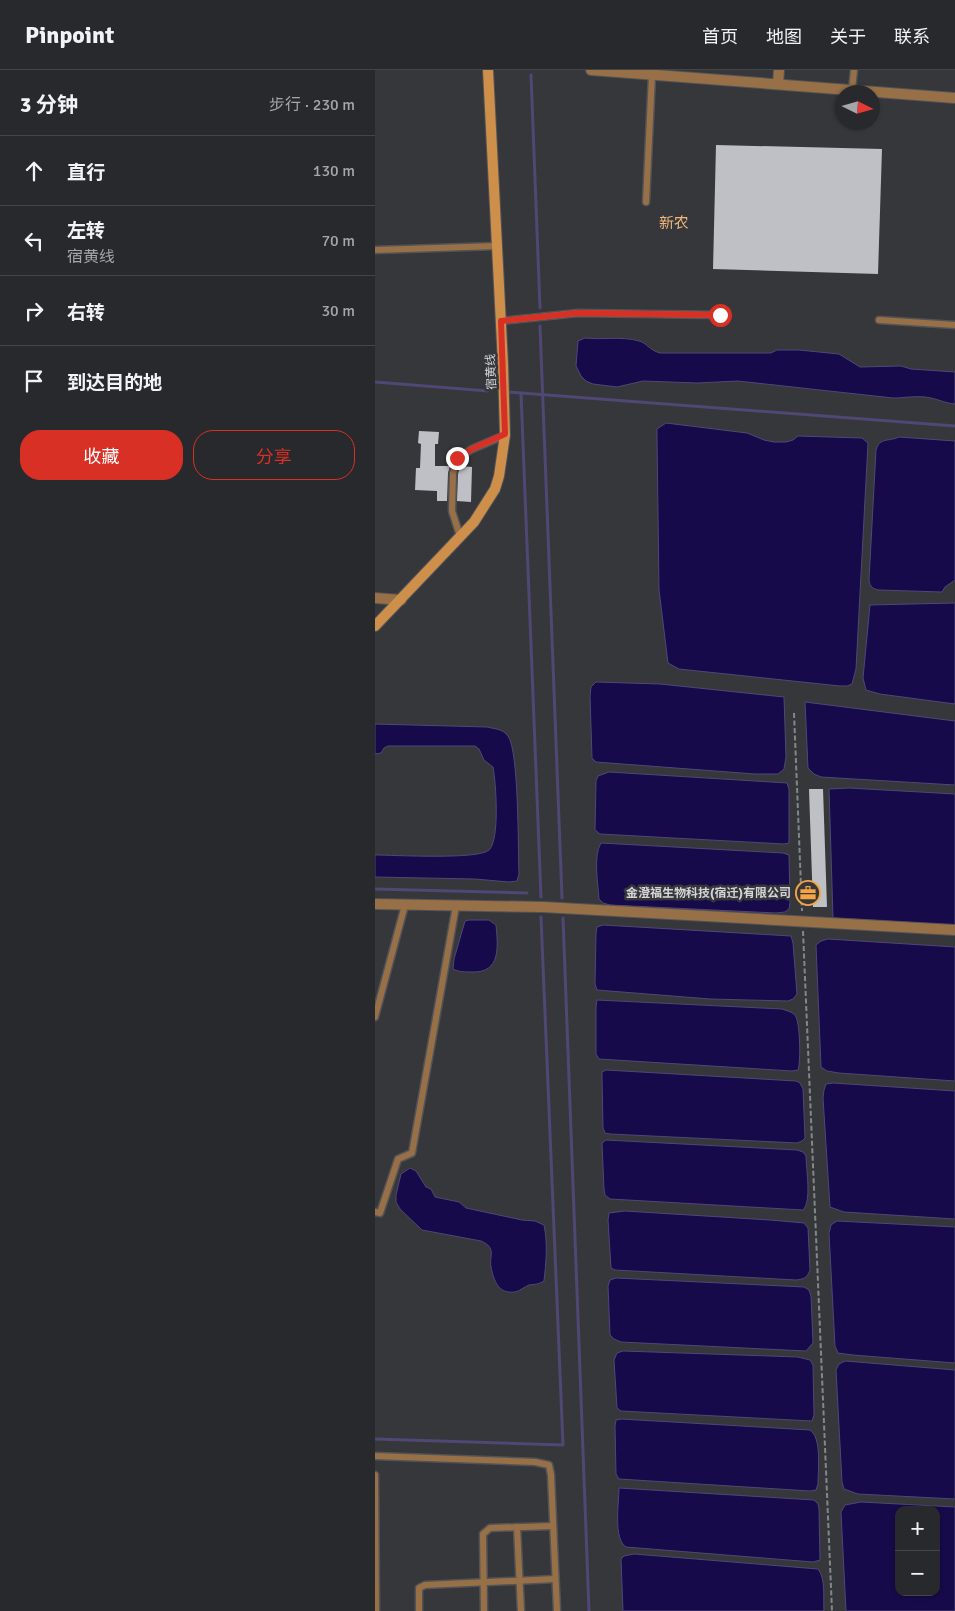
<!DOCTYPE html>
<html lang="zh">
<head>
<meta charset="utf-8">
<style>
	:root { --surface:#28292c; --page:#343538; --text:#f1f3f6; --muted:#a5a6a9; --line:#444548; --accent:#d93025 }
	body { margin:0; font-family:Signika,"Noto Sans SC",sans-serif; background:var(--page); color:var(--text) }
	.controls { position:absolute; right:15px; bottom:15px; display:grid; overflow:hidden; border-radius:10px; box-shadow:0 1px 4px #0004 }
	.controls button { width:45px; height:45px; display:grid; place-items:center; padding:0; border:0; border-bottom:1px solid var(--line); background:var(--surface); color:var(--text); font:25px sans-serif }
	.compass { position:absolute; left:460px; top:15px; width:45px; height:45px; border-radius:50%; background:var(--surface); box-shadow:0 1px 4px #0004; rotate:95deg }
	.stop { position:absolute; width:15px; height:15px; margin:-11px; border:4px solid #d93025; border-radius:50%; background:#fff }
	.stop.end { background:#d93025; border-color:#fff; box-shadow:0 1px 5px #0008 }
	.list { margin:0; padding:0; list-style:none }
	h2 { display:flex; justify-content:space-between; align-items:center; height:65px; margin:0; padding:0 20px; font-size:21px }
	h2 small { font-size:16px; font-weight:400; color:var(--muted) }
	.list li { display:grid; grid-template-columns:32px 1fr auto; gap:15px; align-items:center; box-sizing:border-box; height:70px; padding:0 20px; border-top:1px solid var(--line) }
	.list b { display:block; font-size:19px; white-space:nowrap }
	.list p { margin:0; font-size:16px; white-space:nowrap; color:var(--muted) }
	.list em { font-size:16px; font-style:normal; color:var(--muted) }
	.actions { display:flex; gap:10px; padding:15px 20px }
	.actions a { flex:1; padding:11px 0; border:1px solid var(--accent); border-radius:20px; text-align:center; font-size:18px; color:var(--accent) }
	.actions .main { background:var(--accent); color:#fff }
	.icon { flex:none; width:28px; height:28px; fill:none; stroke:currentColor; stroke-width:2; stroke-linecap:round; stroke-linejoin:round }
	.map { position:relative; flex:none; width:580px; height:1541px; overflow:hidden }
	header { display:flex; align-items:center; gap:30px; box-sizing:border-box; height:70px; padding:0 25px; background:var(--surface); border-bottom:1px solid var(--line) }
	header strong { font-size:24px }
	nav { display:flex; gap:28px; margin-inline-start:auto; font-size:18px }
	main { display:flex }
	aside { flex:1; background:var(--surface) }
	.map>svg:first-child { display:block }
	.water { fill:#170a4a; stroke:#504775; fill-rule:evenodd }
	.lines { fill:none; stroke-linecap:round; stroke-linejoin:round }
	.stream { stroke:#504775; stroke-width:3 }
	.building { fill:#bfc0c5 }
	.lane-casing { stroke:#535357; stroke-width:9 }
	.street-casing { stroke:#535357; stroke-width:12 }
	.secondary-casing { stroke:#535357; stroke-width:12 }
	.path { stroke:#858689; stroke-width:2; stroke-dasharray:5 2.5; stroke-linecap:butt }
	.lane { stroke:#977047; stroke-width:6 }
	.street { stroke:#977047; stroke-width:10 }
	.secondary { stroke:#cd8f49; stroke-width:10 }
	.route { stroke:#d93025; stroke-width:6 }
	.labels { text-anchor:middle; stroke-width:5; stroke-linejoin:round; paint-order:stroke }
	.street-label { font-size:12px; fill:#d5d5d8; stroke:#36373b }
	.poi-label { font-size:12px; font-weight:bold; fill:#d5d5d8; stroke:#36373b; text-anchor:end }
	.quarter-label { font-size:15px; fill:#efb87c; stroke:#36373b }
</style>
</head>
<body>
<header>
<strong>Pinpoint</strong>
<nav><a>首页</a><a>地图</a><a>关于</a><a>联系</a></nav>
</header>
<main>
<aside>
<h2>3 分钟<small>步行 · 230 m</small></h2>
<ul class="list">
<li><svg class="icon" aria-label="ahead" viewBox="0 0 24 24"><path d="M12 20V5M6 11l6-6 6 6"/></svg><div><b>直行</b></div><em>130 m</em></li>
<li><svg class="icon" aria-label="left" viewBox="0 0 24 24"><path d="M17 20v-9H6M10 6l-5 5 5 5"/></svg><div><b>左转</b><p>宿黄线</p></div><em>70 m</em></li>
<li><svg class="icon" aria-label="right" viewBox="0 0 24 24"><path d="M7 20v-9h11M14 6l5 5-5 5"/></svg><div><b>右转</b></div><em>30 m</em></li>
<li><svg class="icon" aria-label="arrive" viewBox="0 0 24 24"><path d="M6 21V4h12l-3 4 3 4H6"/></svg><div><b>到达目的地</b></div></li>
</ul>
<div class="actions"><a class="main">收藏</a><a>分享</a></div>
</aside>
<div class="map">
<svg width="580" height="1541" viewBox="0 0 580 1541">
	<rect width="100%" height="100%" fill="#36373b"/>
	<g class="water">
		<path d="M210 268C228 270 247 266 264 271 272 273 274 280 285 283H396L402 280H424L464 284 485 297 526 296 536 299 580 302V334C570 333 565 330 556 328 543 325 530 328 518 328L363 311 322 313 268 311 242 317 218 314 211 311 206 306 201 296 203 271Z"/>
		<path d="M291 353 372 363 389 370 399 372H411L418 370 423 366 487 368 493 373 481 599 477 614 472 616H465L304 599 293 593 284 520 282 366V359Z"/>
		<path d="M524 367 580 371V510L570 517 567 522 504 520C498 519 495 517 494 510L501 380C505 367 513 372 524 367Z"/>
		<path d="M580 533V634L505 624 491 620 488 608 495 535Z"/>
		<path d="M221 612 285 614 409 627 411 687 409 699 403 704H380L221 692 217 688 215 626 216 617Z"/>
		<path d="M430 632 580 651V715L446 707 439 704 433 698Z"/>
		<path d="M0 654 112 657C120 659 128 659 133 666 144 681 143 779 144 804L142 811 134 812 100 809 0 807V785C19 785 103 790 114 780 125 770 121 712 118 697L109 690 104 679 100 676H13L9 678 6 683 0 684Z"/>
		<path d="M234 702 412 713 414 719V773L409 774 225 764 220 760 221 711 223 706Z"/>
		<path d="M474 718 580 724V855L458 848 454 719Z"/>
		<path d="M226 773 408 783 414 785 415 833 414 839 410 842 401 843 235 835 228 833 224 829C223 813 218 786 226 773Z"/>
		<path d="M94 850H114L121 855C123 877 126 903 97 902 90 902 84 902 78 899L79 889 90 851Z"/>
		<path d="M228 855 416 866 418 873 422 924 418 929 413 931 335 929 222 920 220 914 221 864 222 857Z"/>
		<path d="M453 869 580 877V1011L464 1003 452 1001 446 997 441 875 446 871Z"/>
		<path d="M222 930 407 939C412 941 419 942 421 947 425 955 426 991 423 1000L417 1001 224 989 221 984V937Z"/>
		<path d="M231 1000 421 1011 425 1013 428 1019 430 1068 427 1071 422 1073 235 1064 230 1063 228 1058 227 1008V1002Z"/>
		<path d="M458 1013 580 1021V1149L469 1142 455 1137 448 1028 449 1020 451 1014Z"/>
		<path d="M231 1070 422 1080 428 1082 431 1086C431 1099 437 1131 428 1140L235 1129 230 1125 229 1119 227 1073Z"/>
		<path d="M35 1098 41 1101 51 1117 56 1119 60 1127 84 1132 91 1138 147 1150 160 1151 169 1155C173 1174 171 1193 169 1211 162 1215 160 1214 154 1215 149 1217 145 1221 140 1222 123 1224 119 1211 116 1197 114 1185 122 1178 106 1171L47 1160 25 1139 21 1132V1125L26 1104Z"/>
		<path d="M250 1141 395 1150 429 1153 433 1158 435 1200C432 1208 429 1209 421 1210L240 1200 236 1198 233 1150 234 1143Z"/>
		<path d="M462 1151 580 1157V1293L478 1285 463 1283 460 1276 454 1163 456 1155Z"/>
		<path d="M241 1208 429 1217 434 1220 436 1226 438 1273 431 1281 246 1272 239 1269 235 1265 233 1216 235 1210Z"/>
		<path d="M248 1281 423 1287 435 1290 438 1295 439 1345 437 1351 246 1341 242 1338 239 1290 242 1283Z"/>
		<path d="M470 1291 580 1300V1429L483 1424 469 1419 467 1412 461 1300 464 1294Z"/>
		<path d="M246 1349 435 1360C447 1368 443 1400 443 1414L441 1420 435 1421 244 1409 241 1404 240 1356 241 1350Z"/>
		<path d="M244 1418 439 1430 443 1434 444 1439 445 1490 438 1492 251 1477C238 1469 244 1432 244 1418Z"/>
		<path d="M486 1432 580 1437V1541H471L466 1442 470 1435ZM524 1440H561V1522H524Z"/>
		<path d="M259 1484 443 1499C451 1509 448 1528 449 1541H248L246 1489 249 1486Z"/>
	</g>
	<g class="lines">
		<g class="stream">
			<path d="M156 5 165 238"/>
			<path d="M165 256 187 828"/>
			<path d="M0 312 113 321"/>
			<path d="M133 322 580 356"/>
			<path d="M146 323 166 827"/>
			<path d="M0 819 152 823"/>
			<path d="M188 848 214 1541"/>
			<path d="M0 1369 188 1375 166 847"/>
		</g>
	</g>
	<g class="building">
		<path d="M341 75 507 79 503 204 338 199Z"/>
		<path d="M44 361 64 362 63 374H60V396H75L73 403 72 431H62V421L40 420 41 398H45L46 374 43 373Z"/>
		<path d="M85 396 97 397 96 432 82 431 83 404Z"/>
		<path d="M434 719H448L452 837H438Z"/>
	</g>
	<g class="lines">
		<defs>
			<g id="lane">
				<path d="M477 20 479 0"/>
				<path d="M271 132 277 5"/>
				<path d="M0 180 122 176"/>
				<path d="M504 250 580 255"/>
				<path d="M126 251 203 243 345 245"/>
				<path d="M85 466 77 441 78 403 83 388 97 379 130 365"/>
				<path d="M0 947 30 835"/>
				<path d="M0 1142 5 1143 23 1089 37 1083 81 836"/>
				<path d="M0 1386 160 1392 174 1395 176 1405 182 1541"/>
				<path d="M0 1405 1 1541"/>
				<path d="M142 1457 146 1541"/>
				<path d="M44 1541V1518L50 1515 180 1509"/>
				<path d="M109 1541 108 1464 115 1458 178 1456"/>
			</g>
			<g id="street">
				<path d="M216 0 580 28"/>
				<path d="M403 14 404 0"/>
				<path d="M0 528 26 530"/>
				<path d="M0 834 168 837 580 860"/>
			</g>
			<path id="secondary" d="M0 556 99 452 120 419 124 406 130 365 128 294 113 0"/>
		</defs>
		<use href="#lane" class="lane-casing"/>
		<use href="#street" class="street-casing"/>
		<use href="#secondary" class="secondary-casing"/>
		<g class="path">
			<path d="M419 643 427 841"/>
			<path d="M428 861 457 1541"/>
		</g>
		<use href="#lane" class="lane"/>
		<use href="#street" class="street"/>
		<use href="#secondary" class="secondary"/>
	</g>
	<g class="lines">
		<path class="route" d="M82 388 97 379 130 364 126 251 203 243 345 245"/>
	</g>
	<defs>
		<symbol id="office-ring" viewBox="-11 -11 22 22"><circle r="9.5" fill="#36373b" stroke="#f4a443" stroke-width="1.5"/><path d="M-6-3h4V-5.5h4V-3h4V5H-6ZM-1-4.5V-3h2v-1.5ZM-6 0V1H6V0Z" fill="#f4a443"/></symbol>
	</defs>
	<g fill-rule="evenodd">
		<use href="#office-ring" x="419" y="809" width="28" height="28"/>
	</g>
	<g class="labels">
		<g class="street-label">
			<text transform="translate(116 302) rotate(-92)" y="4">宿黄线</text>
		</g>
		<g class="poi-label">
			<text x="416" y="827">金澄福生物科技(宿迁)有限公司</text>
		</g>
		<g class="quarter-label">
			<text x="299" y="158">新农</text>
		</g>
	</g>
</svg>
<div class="controls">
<button>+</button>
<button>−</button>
</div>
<svg class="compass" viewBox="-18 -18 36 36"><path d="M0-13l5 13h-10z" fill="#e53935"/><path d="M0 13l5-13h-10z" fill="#a5a6a9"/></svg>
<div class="stop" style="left:345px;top:245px"></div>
<div class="stop end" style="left:82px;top:388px"></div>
</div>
</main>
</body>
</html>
